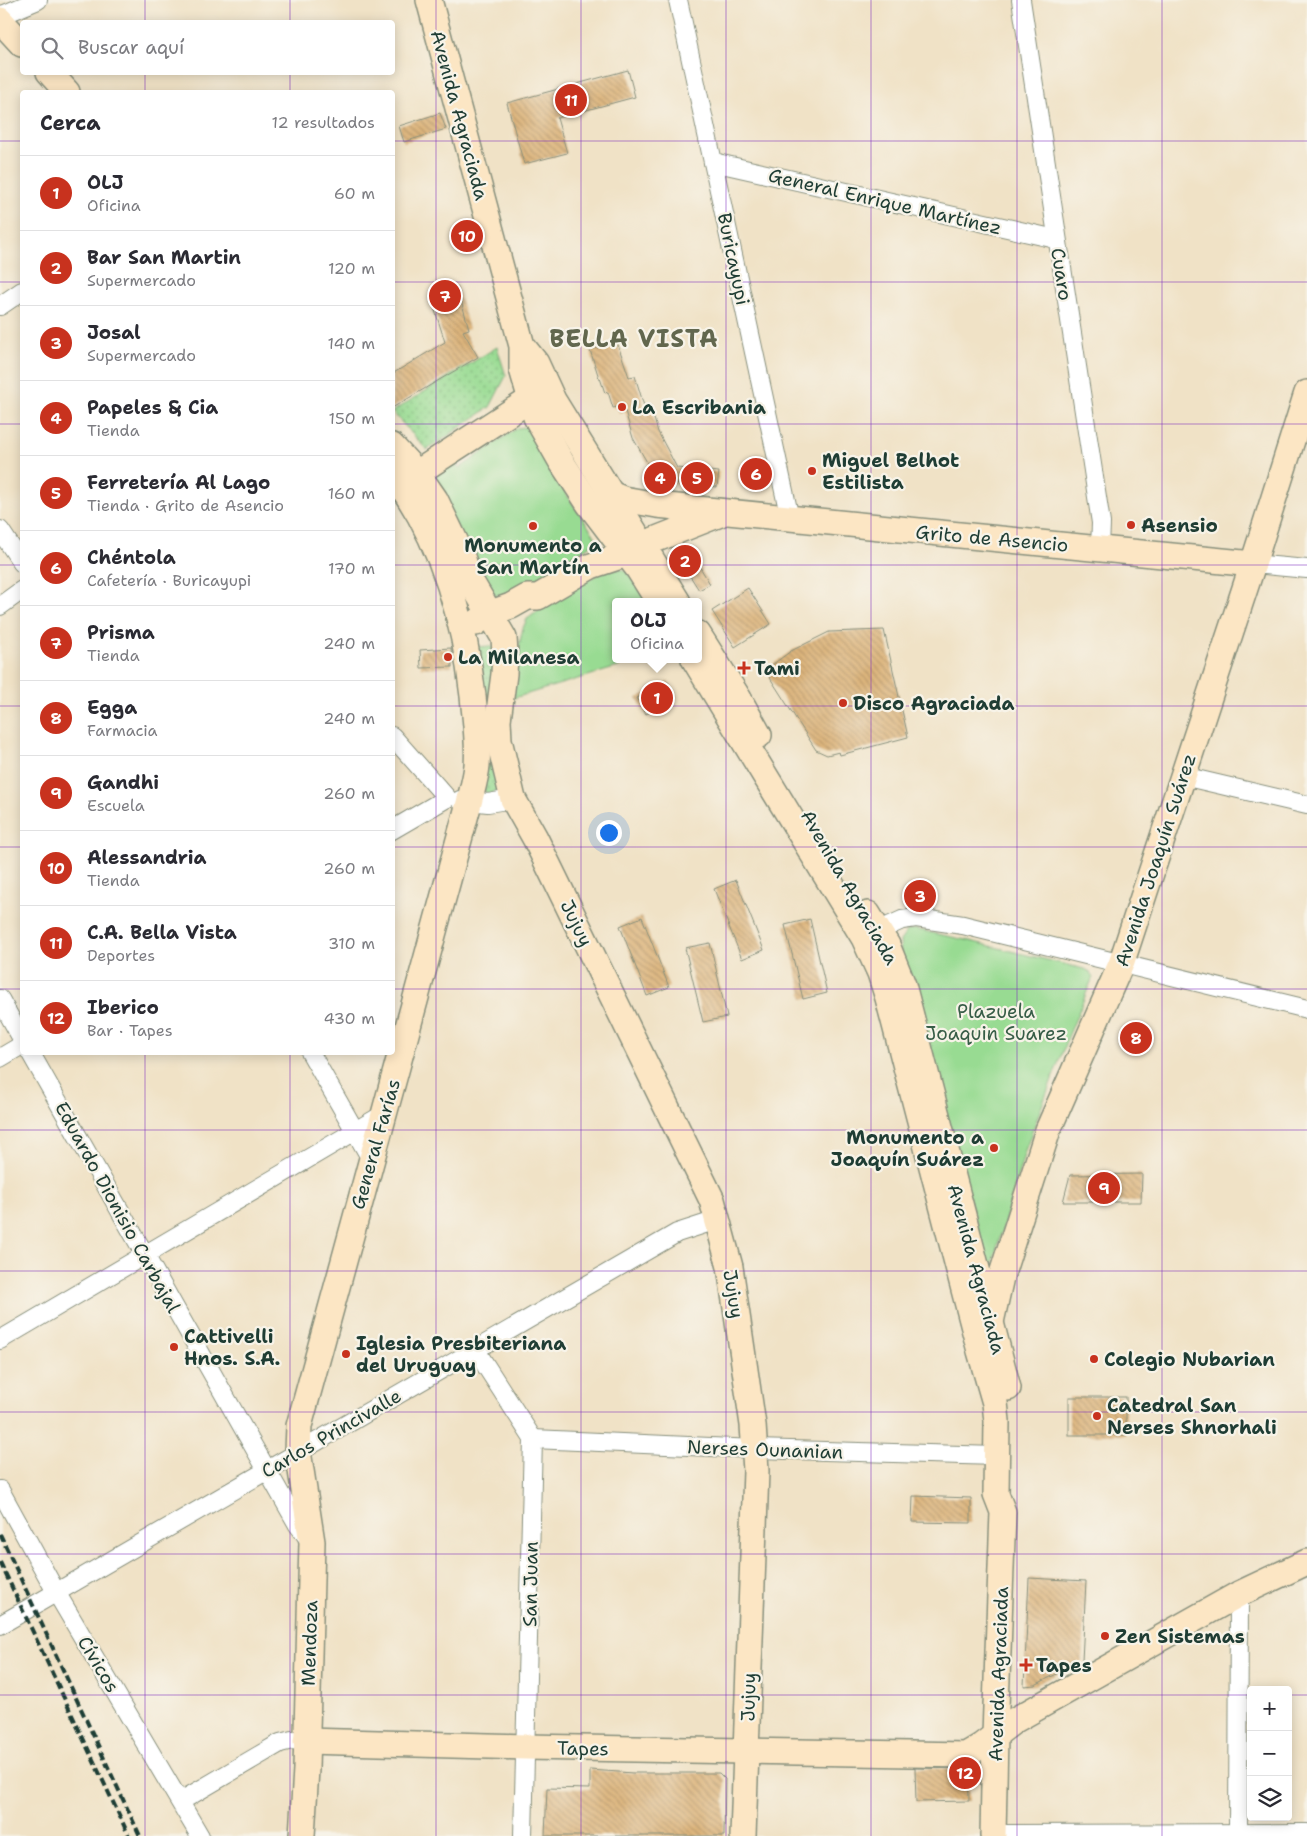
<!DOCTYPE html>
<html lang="es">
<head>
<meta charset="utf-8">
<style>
	:root { --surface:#fff; --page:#f2f2f3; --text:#2b2b33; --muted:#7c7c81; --line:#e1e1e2; --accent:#c8321e }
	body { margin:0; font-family:"Shantell Sans",sans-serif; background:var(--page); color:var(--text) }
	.controls { position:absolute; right:15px; bottom:15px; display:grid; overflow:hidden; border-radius:5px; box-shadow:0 2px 12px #0003 }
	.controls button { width:45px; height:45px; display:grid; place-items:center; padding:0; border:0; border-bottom:1px solid var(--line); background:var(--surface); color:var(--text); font:25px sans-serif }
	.you { position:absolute; left:608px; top:832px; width:18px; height:18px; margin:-12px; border:4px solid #fff; border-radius:50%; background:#1a73e8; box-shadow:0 0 0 8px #1a73e833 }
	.badge { display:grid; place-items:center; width:32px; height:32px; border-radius:50%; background:var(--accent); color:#fff; font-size:16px; font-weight:700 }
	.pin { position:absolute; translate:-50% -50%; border:2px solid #fff; box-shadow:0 1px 5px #0006 }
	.popup { position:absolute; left:612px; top:598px; width:90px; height:65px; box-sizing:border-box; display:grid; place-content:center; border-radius:5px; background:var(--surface); filter:drop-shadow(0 1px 4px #0005); font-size:16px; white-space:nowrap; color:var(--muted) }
	.popup b { font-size:19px; color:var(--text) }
	.popup::after { content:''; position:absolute; left:50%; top:100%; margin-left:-10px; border:10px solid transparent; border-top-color:var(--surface) }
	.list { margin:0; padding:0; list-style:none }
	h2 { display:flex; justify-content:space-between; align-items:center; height:65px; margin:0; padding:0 20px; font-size:21px }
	h2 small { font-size:16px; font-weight:400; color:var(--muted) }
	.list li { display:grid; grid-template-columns:32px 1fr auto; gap:15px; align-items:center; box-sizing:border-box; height:75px; padding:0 20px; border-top:1px solid var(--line) }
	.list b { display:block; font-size:19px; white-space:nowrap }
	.list p { margin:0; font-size:16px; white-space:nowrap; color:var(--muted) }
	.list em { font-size:16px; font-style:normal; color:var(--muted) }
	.icon { flex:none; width:28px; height:28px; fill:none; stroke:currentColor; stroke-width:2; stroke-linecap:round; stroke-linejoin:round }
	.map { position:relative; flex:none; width:1307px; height:1836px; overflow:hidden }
	.search { position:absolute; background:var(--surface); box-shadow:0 2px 12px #0003; left:20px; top:20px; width:375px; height:55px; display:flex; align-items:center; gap:12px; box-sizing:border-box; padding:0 18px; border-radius:5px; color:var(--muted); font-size:19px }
	.panel { position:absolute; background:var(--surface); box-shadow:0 2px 12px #0003; left:20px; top:90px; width:375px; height:965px; border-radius:5px }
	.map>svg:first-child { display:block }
	.grass { fill:url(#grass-dots); stroke:#5c8c63 }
	.green { fill:#98db92; stroke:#5c8c63 }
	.building { fill:url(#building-back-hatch) }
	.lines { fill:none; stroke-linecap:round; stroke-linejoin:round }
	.street-casing { stroke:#88907d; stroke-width:20 }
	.secondary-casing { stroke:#88907d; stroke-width:28 }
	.street { stroke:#fff; stroke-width:18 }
	.secondary { stroke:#fce6c4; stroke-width:25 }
	.rail { stroke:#1f3d34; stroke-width:4; stroke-dasharray:8 4; stroke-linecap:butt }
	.grid { fill:none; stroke:#7b2cbf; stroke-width:1; stroke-opacity:0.55 }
	.poi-dot { fill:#c8321e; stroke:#f7f3e8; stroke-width:2 }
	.labels { text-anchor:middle; stroke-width:4.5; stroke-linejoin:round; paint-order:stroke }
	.street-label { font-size:19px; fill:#1f3d34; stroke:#f7f3e8 }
	.poi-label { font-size:19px; font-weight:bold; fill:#1f3d34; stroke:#f7f3e8; text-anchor:start }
	.park-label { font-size:19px; fill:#375d47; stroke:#f7f3e8 }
	.district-label { font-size:24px; font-weight:bold; letter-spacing:1px; fill:#62674e; stroke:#f7f3e8 }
</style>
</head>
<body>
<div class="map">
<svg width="1307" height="1836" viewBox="0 0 1307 1836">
	<defs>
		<pattern id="grass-dots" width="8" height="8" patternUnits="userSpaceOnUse" patternTransform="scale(1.25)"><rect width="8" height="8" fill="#98db92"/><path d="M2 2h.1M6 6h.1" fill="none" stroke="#7bb378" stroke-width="1.8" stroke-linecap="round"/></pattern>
		<pattern id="building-back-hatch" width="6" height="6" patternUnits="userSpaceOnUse" patternTransform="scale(1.25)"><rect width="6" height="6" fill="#ddb57d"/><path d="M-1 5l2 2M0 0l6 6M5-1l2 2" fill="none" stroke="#b39467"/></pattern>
	</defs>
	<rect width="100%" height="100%" fill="#f7f3e8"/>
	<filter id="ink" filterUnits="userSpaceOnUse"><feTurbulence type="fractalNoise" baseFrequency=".02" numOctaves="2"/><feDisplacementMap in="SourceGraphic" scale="10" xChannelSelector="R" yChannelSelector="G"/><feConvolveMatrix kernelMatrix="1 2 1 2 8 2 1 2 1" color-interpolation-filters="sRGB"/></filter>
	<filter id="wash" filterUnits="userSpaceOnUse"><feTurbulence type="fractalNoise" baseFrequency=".0096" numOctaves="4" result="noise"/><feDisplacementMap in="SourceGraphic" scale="20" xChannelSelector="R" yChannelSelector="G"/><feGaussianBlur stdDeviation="1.12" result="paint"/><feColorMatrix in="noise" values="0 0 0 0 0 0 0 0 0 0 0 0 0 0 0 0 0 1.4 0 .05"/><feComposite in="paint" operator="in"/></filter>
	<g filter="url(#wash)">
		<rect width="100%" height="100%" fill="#f0e2c6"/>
		<g class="grass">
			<path d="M497 347 506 376 490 407 427 450 393 413V411Z"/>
			<path d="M490 646 492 647 500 792 488 794 484 791 477 647Z"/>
		</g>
		<g class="green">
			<path d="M525 427C534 432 536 445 541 453 558 482 576 509 595 536V539L591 545 516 592C506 596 501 597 490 594L432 477 450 463 460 468 517 428Z"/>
			<path d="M621 569 626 571 648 602H616V659H631L618 667 507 700 523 628 527 619 558 597 604 571Z"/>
			<path d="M914 929 966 940 1084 969 1089 971 1093 977 1068 1037 1026 1148 990 1272 901 955 900 941 908 930Z"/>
		</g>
		<g id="blocks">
			<g class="building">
				<path d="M628 70 635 97 557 118 567 153 524 164 507 103Z"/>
				<path d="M440 113 446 129 404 142 399 126Z"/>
				<path d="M457 286 469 329 463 331 478 357 392 408V374L445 342 432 301Z"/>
				<path d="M617 342 629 377 635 376 644 406 650 405 658 432 677 468 719 472 717 487 659 483 633 438 625 411 619 413 617 407 613 408 608 392 605 393 600 378H599L590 350Z"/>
				<path d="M688 547 710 584 699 590 676 554Z"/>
				<path d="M748 588 771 624 735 647 712 611Z"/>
				<path d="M884 630 908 737 840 755 839 752 827 755 816 750 765 670 791 651 829 632Z"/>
				<path d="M451 648 452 667 421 668 420 650Z"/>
				<path d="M668 682 676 698 646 714 637 698Z"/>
				<path d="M736 880 764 950 742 959 714 889Z"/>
				<path d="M642 917 669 987 647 996 620 926Z"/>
				<path d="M810 919 827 993 803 999 785 925Z"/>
				<path d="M710 943 727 1017 703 1022 685 948Z"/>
				<path d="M1142 1174 1141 1202H1063L1070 1175Z"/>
				<rect x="1069" y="1397" width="57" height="38"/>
				<path d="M913 1496 971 1498V1523L912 1522Z"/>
				<path d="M1029 1578 1086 1581 1082 1661 1035 1685 1024 1686Z"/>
				<path d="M915 1768 968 1769 969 1801 916 1802Z"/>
				<path d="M590 1770 633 1773H719L725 1779 724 1836H545L547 1788 590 1789Z"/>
			</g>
		</g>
	</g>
	<g filter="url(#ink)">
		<use href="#blocks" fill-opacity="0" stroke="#88907d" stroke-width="1"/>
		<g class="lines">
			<defs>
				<g id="street">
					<path d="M678 0 790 519"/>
					<path d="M1021 0 1101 523 1100 548"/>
					<path d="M0 16 38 0"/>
					<path d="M713 162 1056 239"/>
					<path d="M0 306 22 291"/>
					<path d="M0 530 22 563"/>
					<path d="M1253 564 1307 569"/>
					<path d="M0 606 22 590"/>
					<path d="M392 736 447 798"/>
					<path d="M1183 776 1307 805"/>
					<path d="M460 800 488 803 513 799"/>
					<path d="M392 830 447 798"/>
					<path d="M869 935 902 920 916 918 963 925 1307 1009"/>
					<path d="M0 999 22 1039"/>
					<path d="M30 1052 298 1525 311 1542"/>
					<path d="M310 1052 371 1159"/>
					<path d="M0 1058 22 1045"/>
					<path d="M0 1340 384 1114"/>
					<path d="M475 1349 533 1439 523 1836"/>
					<path d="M533 1439 755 1449 997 1456"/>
					<path d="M0 1490 56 1592 200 1836"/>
					<path d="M0 1625 677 1233 717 1220"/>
					<path d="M181 1801 280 1743 292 1740 306 1741"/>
					<path d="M993 1834 1307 1833"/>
					<path d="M1238 1836 1239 1594"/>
				</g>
				<g id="secondary">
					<path d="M429 0 522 346V369L536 417 561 461 589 504 639 570 659 602"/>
					<path d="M0 20 22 44"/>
					<path d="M49 72 67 92"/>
					<path d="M524 348 536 363 553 400 678 602"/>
					<path d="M392 446 417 473 435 499 460 551 470 580 504 638 505 654 504 674 498 720 499 740 513 799 535 838 712 1200 730 1267 753 1425 756 1471 743 1836"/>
					<path d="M403 482 531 399"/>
					<path d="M611 494 623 499 657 505 1253 564"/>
					<path d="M476 623 488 614 511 606 527 597H538L591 566 627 554 654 540 720 514"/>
					<path d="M698 634 739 699 759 735"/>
					<path d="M694 659 864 938 880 973 888 998 980 1351 995 1403 997 1421 996 1494 1003 1512 995 1735 993 1836"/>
					<path d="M868 914 887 945 903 985 1008 1388"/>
					<path d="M991 1322 1001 1277 1048 1130 1121 964 1253 564 1307 393"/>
					<path d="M306 1741 526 1747 966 1755 981 1746 1015 1720 1239 1594 1307 1562"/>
					<path d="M302 1836 306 1769 312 1542 298 1451 299 1426 469 803C472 790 476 778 477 765 479 742 475 719 473 696 464 617 441 537 392 473"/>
				</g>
			</defs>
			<use href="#street" class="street-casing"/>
			<use href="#secondary" class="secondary-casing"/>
			<use href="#street" class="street"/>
			<use href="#secondary" class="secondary"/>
			<g class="rail">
				<path d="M0 1534 140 1836"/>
				<path d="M0 1562 129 1836"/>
			</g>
		</g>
	</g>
	<path class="grid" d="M145 0V22M290 0V22M436 0V1836M581 0V1836M726 0V1836M871 0V1836M1017 0V1836M1162 0V1836M145 72V92M290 72V92M0 141H22M392 141H1307M0 282H22M392 282H1307M0 424H22M392 424H1307M0 565H22M392 565H1307M0 706H22M392 706H1307M0 847H22M392 847H1307M0 989H22M392 989H1307M145 1052V1836M290 1052V1836M0 1130H1307M0 1271H1307M0 1412H1307M0 1554H1307M0 1695H1251M1288 1695H1307"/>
	<g class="poi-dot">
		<circle cx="622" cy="407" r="5"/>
		<circle cx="812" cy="471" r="5"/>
		<circle cx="1131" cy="525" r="5"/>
		<circle cx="533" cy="526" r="5"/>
		<circle cx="448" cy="657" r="5"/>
		<path d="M741.5 660.5h5v5h5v5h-5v5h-5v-5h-5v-5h5z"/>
		<circle cx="843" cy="703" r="5"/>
		<circle cx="994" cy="1148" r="5"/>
		<circle cx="174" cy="1347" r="5"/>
		<circle cx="346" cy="1354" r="5"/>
		<circle cx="1094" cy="1359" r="5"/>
		<circle cx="1097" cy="1416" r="5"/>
		<circle cx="1105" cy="1636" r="5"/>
		<path d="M1023.5 1657.5h5v5h5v5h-5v5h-5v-5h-5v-5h5z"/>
	</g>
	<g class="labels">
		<g class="street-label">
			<text transform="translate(460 115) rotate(75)" y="7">Avenida Agraciada</text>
			<text transform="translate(885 201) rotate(13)" y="7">General Enrique Martínez</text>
			<text transform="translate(734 259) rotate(78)" y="7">Buricayupi</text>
			<text transform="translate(1062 274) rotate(81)" y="7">Cuaro</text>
			<text transform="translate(992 538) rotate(5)" y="7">Grito de Asencio</text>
			<text transform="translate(1155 860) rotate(-72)" y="7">Avenida Joaquín Suárez</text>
			<text transform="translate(850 887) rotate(60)" y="7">Avenida Agraciada</text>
			<text transform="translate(577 923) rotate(64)" y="7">Jujuy</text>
			<text transform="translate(375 1144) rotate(-74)" y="7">General Farías</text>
			<text transform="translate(118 1207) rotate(61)" y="7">Eduardo Dionisio Carbajal</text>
			<text transform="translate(977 1269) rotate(75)" y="7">Avenida Agraciada</text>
			<text transform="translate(734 1294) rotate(81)" y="7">Jujuy</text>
			<text transform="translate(331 1433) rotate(-30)" y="7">Carlos Princivalle</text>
			<text transform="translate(765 1449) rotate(2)" y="7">Nerses Ounanian</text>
			<text transform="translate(530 1584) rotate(-89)" y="7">San Juan</text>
			<text transform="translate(309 1643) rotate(-88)" y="7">Mendoza</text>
			<text transform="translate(99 1664) rotate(59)" y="7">Cívicos</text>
			<text transform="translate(998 1674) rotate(-88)" y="7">Avenida Agraciada</text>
			<text transform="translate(748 1697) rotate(-88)" y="7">Jujuy</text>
			<text transform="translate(583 1748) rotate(1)" y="7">Tapes</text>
		</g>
		<g class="poi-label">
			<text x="632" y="414">La Escribania</text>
			<text x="822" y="467">Miguel Belhot<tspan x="822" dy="22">Estilista</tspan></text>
			<text x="1141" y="532">Asensio</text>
			<text x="533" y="552" text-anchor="middle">Monumento a<tspan x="533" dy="22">San Martín</tspan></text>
			<text x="458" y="664">La Milanesa</text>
			<text x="754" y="675">Tami</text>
			<text x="853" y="710">Disco Agraciada</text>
			<text x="984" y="1144" text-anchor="end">Monumento a<tspan x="984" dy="22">Joaquín Suárez</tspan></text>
			<text x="184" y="1343">Cattivelli<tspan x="184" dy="22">Hnos. S.A.</tspan></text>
			<text x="356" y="1350">Iglesia Presbiteriana<tspan x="356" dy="22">del Uruguay</tspan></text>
			<text x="1104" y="1366">Colegio Nubarian</text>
			<text x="1107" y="1412">Catedral San<tspan x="1107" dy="22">Nerses Shnorhali</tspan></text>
			<text x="1115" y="1643">Zen Sistemas</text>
			<text x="1036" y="1672">Tapes</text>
		</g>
		<g class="park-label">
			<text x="996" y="1018">Plazuela<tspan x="996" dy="22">Joaquin Suarez</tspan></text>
		</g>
		<g class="district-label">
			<text x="634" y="347">BELLA VISTA</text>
		</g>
	</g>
</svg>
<div class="controls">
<button>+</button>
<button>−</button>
<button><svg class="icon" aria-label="layers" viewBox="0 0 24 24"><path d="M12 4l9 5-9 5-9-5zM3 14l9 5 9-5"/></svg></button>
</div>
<div class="you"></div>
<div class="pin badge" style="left:657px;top:698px">1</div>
<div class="popup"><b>OLJ</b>Oficina</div>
<div class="pin badge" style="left:685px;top:561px">2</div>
<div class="pin badge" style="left:920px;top:896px">3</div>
<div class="pin badge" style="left:660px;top:478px">4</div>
<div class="pin badge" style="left:697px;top:478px">5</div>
<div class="pin badge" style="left:756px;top:474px">6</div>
<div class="pin badge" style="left:445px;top:296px">7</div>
<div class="pin badge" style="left:1136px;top:1038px">8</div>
<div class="pin badge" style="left:1104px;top:1188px">9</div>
<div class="pin badge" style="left:467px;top:236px">10</div>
<div class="pin badge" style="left:571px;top:100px">11</div>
<div class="pin badge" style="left:965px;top:1773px">12</div>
<div class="search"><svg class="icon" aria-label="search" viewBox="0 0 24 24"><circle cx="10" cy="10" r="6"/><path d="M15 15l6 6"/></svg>Buscar aquí</div>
<section class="panel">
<h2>Cerca<small>12 resultados</small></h2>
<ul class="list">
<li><span class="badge">1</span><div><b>OLJ</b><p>Oficina</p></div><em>60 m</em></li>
<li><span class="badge">2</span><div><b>Bar San Martin</b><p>Supermercado</p></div><em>120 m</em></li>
<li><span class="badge">3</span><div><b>Josal</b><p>Supermercado</p></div><em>140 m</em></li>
<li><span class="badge">4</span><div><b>Papeles &amp; Cia</b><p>Tienda</p></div><em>150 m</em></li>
<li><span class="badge">5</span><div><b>Ferretería Al Lago</b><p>Tienda · Grito de Asencio</p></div><em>160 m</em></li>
<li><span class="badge">6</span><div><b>Chéntola</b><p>Cafetería · Buricayupi</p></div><em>170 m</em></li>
<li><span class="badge">7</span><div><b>Prisma</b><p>Tienda</p></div><em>240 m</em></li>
<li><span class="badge">8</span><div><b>Egga</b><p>Farmacia</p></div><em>240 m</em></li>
<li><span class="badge">9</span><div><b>Gandhi</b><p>Escuela</p></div><em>260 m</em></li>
<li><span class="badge">10</span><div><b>Alessandria</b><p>Tienda</p></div><em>260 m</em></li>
<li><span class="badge">11</span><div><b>C.A. Bella Vista</b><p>Deportes</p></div><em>310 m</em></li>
<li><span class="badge">12</span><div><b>Iberico</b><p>Bar · Tapes</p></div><em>430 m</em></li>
</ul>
</section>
</div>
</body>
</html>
